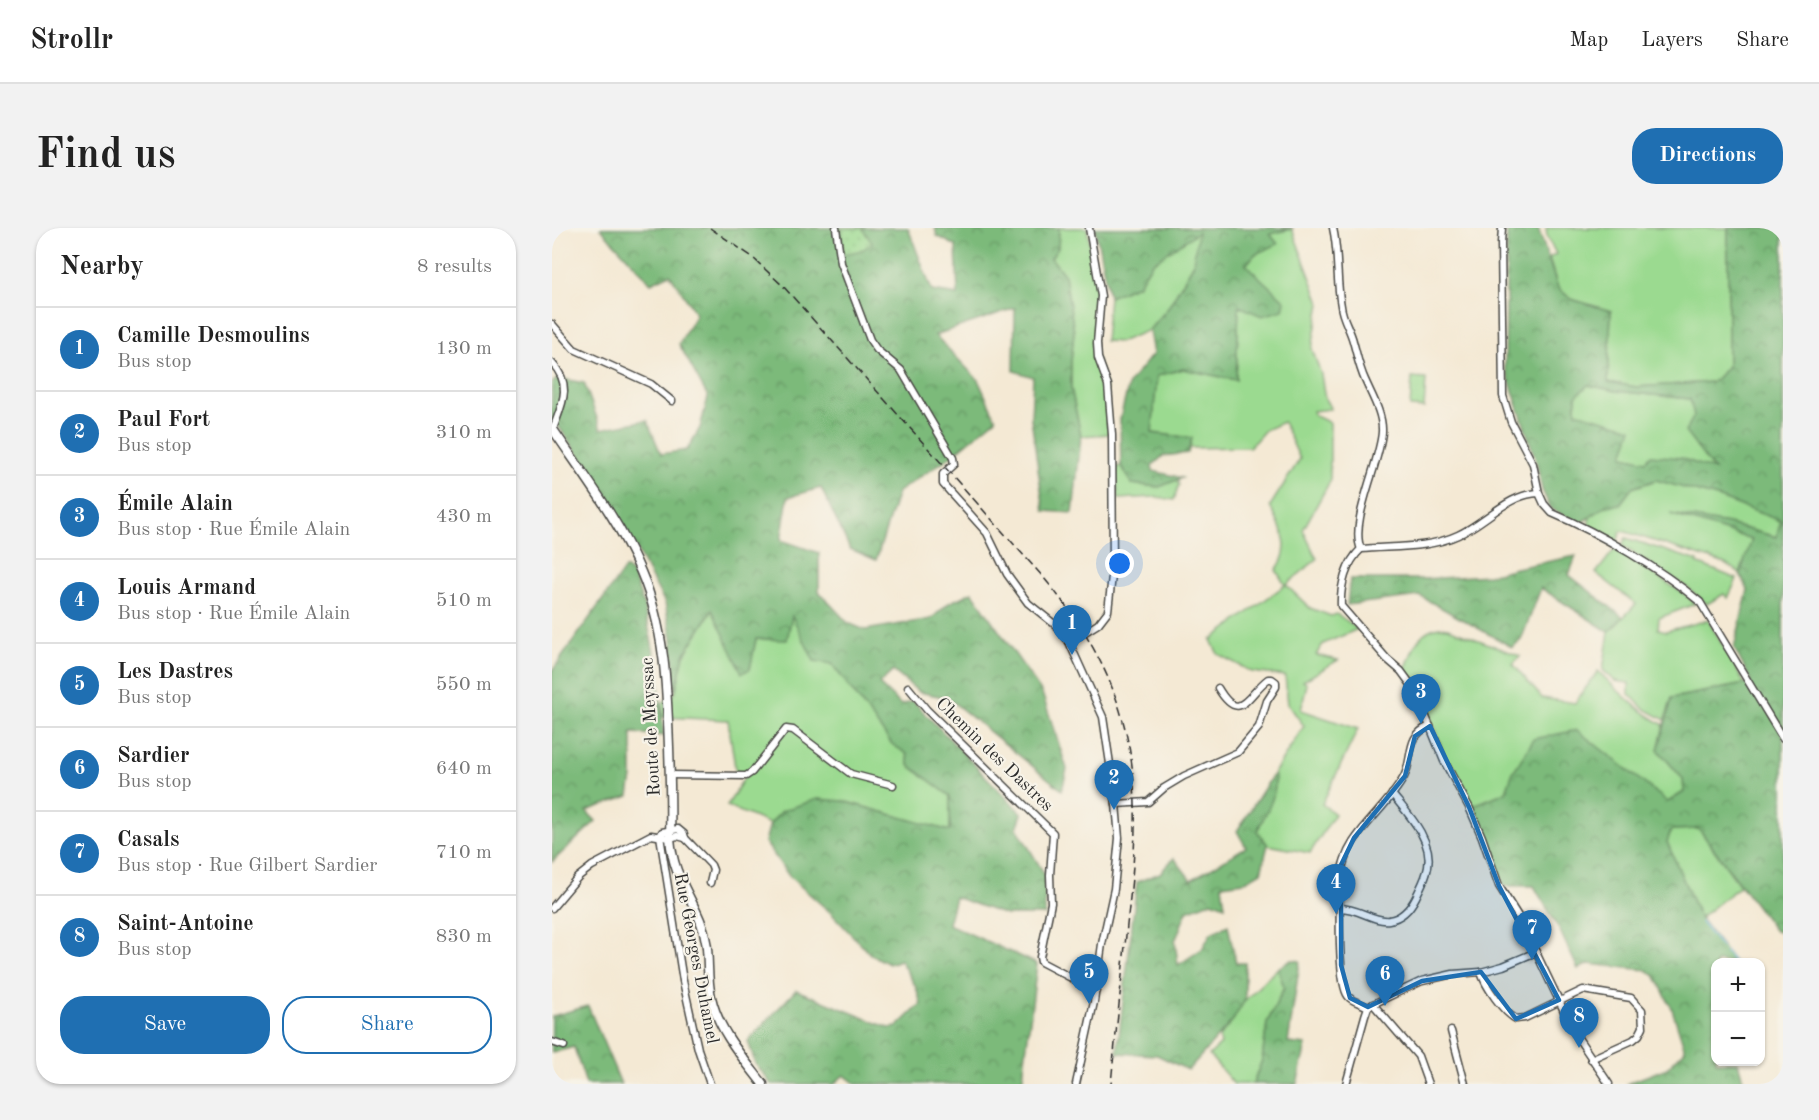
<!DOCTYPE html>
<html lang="en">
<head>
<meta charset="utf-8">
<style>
	:root { --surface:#fff; --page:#f2f2f2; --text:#222; --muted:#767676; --line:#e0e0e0; --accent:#1f6fb2 }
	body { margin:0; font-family:"Old Standard TT",serif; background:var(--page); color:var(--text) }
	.controls { position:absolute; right:18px; bottom:18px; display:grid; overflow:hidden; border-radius:12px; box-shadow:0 2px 4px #0004 }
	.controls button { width:54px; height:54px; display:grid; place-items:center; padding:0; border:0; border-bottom:2px solid var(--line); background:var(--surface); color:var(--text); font:30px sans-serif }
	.you { position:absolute; left:568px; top:336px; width:21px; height:21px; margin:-15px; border:4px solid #fff; border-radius:50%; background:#1a73e8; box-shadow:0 0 0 9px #1a73e833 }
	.badge { display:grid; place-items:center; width:39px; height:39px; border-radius:50%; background:var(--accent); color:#fff; font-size:20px; font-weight:700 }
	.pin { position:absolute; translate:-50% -50px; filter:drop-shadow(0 2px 3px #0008) }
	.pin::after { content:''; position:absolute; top:32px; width:21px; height:18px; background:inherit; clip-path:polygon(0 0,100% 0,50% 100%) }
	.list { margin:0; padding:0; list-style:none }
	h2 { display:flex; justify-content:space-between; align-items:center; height:78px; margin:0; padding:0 24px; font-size:26px }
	h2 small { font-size:20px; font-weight:400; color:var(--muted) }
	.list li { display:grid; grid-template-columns:39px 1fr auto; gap:18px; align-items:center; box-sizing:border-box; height:84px; padding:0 24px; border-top:2px solid var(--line) }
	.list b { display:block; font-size:22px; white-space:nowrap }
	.list p { margin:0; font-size:20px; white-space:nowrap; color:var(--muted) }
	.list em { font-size:20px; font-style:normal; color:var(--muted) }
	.actions { display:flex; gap:12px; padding:18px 24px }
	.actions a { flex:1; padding:14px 0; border:2px solid var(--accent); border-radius:24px; text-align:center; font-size:21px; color:var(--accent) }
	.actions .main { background:var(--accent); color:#fff }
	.map { position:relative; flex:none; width:1231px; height:856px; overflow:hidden; border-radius:24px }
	header { display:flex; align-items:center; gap:36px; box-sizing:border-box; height:84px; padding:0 30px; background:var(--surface); border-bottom:2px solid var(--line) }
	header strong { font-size:28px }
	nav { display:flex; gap:33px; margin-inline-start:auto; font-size:21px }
	.intro { display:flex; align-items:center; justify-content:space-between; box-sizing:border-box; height:144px; padding:0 36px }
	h1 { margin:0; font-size:42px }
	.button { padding:15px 27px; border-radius:24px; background:var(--accent); color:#fff; font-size:21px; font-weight:700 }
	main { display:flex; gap:36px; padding:0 36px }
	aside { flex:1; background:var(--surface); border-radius:24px; box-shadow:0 2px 4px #0004 }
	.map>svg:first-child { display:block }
	.green { fill:#9bda90; stroke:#63825e; stroke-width:1.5 }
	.forest { fill:url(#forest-crowns); stroke:#547252; stroke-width:1.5; fill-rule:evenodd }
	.garden { fill:url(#garden-dots); stroke:#63825e; stroke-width:1.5 }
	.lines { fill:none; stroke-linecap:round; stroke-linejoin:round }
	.stream { stroke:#78beef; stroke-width:1.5 }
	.street-casing { stroke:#494844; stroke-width:9 }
	.secondary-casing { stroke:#494844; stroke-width:11 }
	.street { stroke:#fff; stroke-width:6 }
	.secondary { stroke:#fff; stroke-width:8 }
	.rail { stroke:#2b2b2b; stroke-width:1.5; stroke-dasharray:9 4.5; stroke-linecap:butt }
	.marked { fill:#1f6fb2; fill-opacity:0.2; stroke:#1f6fb2; stroke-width:4.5; stroke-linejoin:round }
	.labels { text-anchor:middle; stroke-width:4.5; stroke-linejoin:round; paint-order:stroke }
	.street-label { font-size:18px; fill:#2b2b2b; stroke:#f7f3e8 }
</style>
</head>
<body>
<header>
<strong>Strollr</strong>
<nav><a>Map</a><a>Layers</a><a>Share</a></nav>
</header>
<div class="intro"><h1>Find us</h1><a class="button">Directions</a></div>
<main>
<aside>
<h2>Nearby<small>8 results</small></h2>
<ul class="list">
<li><span class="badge">1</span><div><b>Camille Desmoulins</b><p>Bus stop</p></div><em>130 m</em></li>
<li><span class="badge">2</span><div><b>Paul Fort</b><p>Bus stop</p></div><em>310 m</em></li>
<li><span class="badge">3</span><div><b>Émile Alain</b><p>Bus stop · Rue Émile Alain</p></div><em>430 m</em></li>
<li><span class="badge">4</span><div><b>Louis Armand</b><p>Bus stop · Rue Émile Alain</p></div><em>510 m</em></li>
<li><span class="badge">5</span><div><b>Les Dastres</b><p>Bus stop</p></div><em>550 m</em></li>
<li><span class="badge">6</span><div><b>Sardier</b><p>Bus stop</p></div><em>640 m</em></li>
<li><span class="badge">7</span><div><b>Casals</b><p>Bus stop · Rue Gilbert Sardier</p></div><em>710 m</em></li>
<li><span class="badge">8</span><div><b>Saint-Antoine</b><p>Bus stop</p></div><em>830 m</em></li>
</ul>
<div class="actions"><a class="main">Save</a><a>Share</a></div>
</aside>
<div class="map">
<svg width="1231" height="856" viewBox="0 0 1231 856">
	<defs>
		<pattern id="forest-crowns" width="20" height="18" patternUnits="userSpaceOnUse" patternTransform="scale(1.5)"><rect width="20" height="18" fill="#7cba7a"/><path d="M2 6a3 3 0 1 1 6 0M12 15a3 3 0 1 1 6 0" fill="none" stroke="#669764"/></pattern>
		<pattern id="garden-dots" width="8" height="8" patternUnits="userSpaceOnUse" patternTransform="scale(1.5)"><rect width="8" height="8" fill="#9bda90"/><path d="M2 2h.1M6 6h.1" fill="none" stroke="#86bb7c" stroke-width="1.8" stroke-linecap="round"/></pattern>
	</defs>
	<rect width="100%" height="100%" fill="#f7f3e8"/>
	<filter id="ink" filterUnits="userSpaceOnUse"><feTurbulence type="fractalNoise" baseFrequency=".0167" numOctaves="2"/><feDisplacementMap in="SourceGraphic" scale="12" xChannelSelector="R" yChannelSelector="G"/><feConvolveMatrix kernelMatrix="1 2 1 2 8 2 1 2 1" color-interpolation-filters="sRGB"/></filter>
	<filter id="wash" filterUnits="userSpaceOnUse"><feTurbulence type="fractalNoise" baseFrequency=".008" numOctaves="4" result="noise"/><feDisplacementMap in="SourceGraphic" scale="24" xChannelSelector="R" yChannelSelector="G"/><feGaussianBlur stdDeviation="1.35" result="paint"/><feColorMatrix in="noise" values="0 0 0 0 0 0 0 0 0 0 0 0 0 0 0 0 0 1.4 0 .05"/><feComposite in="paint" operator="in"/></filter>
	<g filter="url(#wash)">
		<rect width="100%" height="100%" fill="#f4e9d4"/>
		<g class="green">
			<path d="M507 0H535L546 60 542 121 554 161 557 206 529 208 519 160V134L522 104 513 48 499 30 506 20Z"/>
			<path d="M994 0H1176V138L1161 154 1084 159 1056 154 1059 83 1019 71 1006 60 997 30 1004 26 995 8Z"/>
			<path d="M740 1 768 75 760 121 769 146 773 171 779 181 761 183 762 187 778 195V253L751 302 765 331 734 357 758 380 779 388 785 386 806 401 771 416 764 427 786 432 751 453 755 456 749 482 806 501 770 576 783 586 758 625 716 617 705 603C714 584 727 566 722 545L752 498 736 476 733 448 700 444 666 426 659 412 733 357 724 342C742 319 729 300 718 278L748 231 731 194 713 202 698 219 637 220 640 210 600 205 605 148 631 141 684 152 687 77 694 37 703 26 725 16 718 6Z"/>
			<path d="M647 3 641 37 616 80 597 102 568 114 553 113 557 69 586 57 600 35Z"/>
			<path d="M860 150 874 151 872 180 858 179Z"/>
			<path d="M1036 157 1064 163 1138 171 1163 243 1129 230 1094 233 1071 228 1024 184V168Z"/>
			<path d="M569 238 580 256 607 259 625 252 627 257 622 272 603 269 566 271 564 239Z"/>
			<path d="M1104 252 1165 269 1229 293 1225 309 1176 296 1125 288 1200 311 1188 346 1184 342 1171 335 1074 304 1069 303 1065 314 1036 299 1038 289 1054 278 1068 276 1080 260Z"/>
			<path d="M1074 310 1146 333 1145 335 1185 351 1176 370 1172 366 1155 376 1136 360 1070 318Z"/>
			<path d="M1063 321 1134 367 1143 376 1107 390 1106 401 1114 403 1156 392 1193 456 1120 470 1113 492 1091 480 1077 466V455L1063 453 1051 442 1057 404 1084 376 1044 345Z"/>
			<path d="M161 381 198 441 204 411 240 387 262 432 280 436 340 516 355 526 357 537 398 568V603L291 573 230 583 218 596 175 578 195 545 184 546 176 492 111 489 110 475 123 465 132 427Z"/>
			<path d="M887 399 896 400 968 428 961 436 990 470 1023 475 1046 443C1067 464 1086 483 1112 497L1106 522 1131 551 1132 564 1116 574 961 544 954 564 920 578 893 528 867 461 853 441C862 422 864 403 887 399Z"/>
			<path d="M1147 601 1188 658 1148 690 1115 614 1119 602Z"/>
			<path d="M726 740 732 759 715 795 710 832 701 856H682L657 827 669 816 667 809 681 792 691 774Z"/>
		</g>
		<g class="forest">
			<path d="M48 0H356L380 63 406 67 404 18 385 8 383 0H507L506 20 499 30 513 48 522 104 519 134V160L529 208 521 285 492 283 479 190 481 149 462 143 463 80 383 107 426 152 444 191 398 229 346 264 324 332 298 321 269 260 236 269 229 312 267 325V364L296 395 313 402 379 391 397 375 420 364 490 465 515 541 510 562 396 470 367 464 341 443 327 456 349 477 361 473 470 586 465 600 493 647V687H454L403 669 396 696 485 736 470 856H304L292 847 282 856H219L203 835 196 813 244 762 337 800 345 799 369 776 364 759 348 732 337 736 318 726 279 685 237 648 213 614 218 596 230 583 265 571 291 573 398 603V568L357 537 355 526 340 516 280 436 262 433 240 388 235 412 204 411 198 441 190 445 160 382 132 427 123 465 120 410 113 375 56 269 0 189V155L6 150 32 155 49 201 95 192 109 226 135 222 148 200 156 169 127 116 144 86 118 46 99 55Z"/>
			<path d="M543 0H741L718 6 726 16 703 26 694 37 733 73 731 82 710 88 687 78 684 152 631 141 605 148 600 205 640 210 636 225 611 228 600 238 601 243 630 250 607 259 580 256 569 238 568 191 577 155 601 126 597 102 616 80 641 37 646 4 600 35 586 57 557 69Z"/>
			<path d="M955 0H986L1006 60 1019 71 1059 83 1056 154 1084 159 1161 154 1176 138V0H1231V705L1223 703 1147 601 1119 602 1115 614 1148 690 1182 734H1164V834H1186L1192 856H1074L1115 840 1133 822 1120 781 1104 749 1095 742 1037 736 1026 741 1007 701 982 658H952L936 613 920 578 954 564 961 544 982 511 1025 502 1116 574 1132 564 1131 551 1106 522 1120 470 1193 456 1199 453 1182 420 1196 362 1188 346 1200 311 1118 286 1176 296 1224 309 1229 293 1165 269 1104 252 1080 260 1068 276 1054 278 1028 296 999 281 990 262 985 236 953 139ZM1036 157 1064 163 1138 171 1142 188 1133 204 1162 242 1129 230 1099 227 1094 233 1071 228 1080 200 1024 184V168Z"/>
			<path d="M1024 328 1017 347 1071 389 1057 404 989 360 969 412 960 419 868 368 795 377 798 351H871L937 347 964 340Z"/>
			<path d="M73 340 81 346 92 378 105 439 112 508 80 505V549L77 568 34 583 44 593 0 634V443Z"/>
			<path d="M722 545C727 566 714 584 705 603L716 617 709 644 692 654 670 657 673 678 660 673 635 683 623 713 626 737 650 721 659 705 676 697 684 735H693V772L681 792 636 842 605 827 565 825 585 654 608 645 622 630 639 652 694 619 685 603Z"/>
			<path d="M739 732 748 733 736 815 754 817 745 856H701L710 832 715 795 732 760 726 740Z"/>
			<path d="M36 778 69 856H34L22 819 0 825V788Z"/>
		</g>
		<path class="garden" d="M289 0H310L320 15 310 22 292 26Z"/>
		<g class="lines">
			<g class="stream">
				<path d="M1149 694 1182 734"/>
				<path d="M1208 780 1210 782"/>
			</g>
		</g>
	</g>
	<g filter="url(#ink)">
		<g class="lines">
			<defs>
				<g id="street">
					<path d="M284 0 289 35 318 112 325 122 349 142 401 230 402 236 391 246V256L435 305 455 346 476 375 506 399 517 414 551 489 564 576 567 610 562 661 550 716 542 774 524 856"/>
					<path d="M781 0C787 26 784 52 789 78 790 90 798 101 801 113 805 127 807 139 813 152 820 168 831 186 830 204 828 235 797 295 809 321"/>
					<path d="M950 0 949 15 951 168 959 194 981 236 987 265 992 276 1000 285C1047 305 1109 341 1148 374L1231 511"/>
					<path d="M0 96 22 121 99 156 120 173"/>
					<path d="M0 135C21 157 10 176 1 201"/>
					<path d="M809 321C794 335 788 358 789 378L835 431 849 443 863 462 892 533 917 579 930 609 947 658 969 693 1022 804 1057 856"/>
					<path d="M809 321C841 318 876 321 906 307 933 295 956 266 987 265"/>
					<path d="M517 414 546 396 556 383 561 339 560 207 556 157 546 130 545 115 549 68 537 0"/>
					<path d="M356 459 375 482 501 605 498 647 499 675 488 729 489 734 544 763"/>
					<path d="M118 547 194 548 200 544 234 501 241 502 299 546 341 557"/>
					<path d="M564 576 596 574 612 560 632 548 686 524 707 499 715 473 724 459V454L720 451H716C695 467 688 497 666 460"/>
					<path d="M108 608 131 753 146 821 158 856"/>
					<path d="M108 608 110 604 126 601 132 606 133 610 159 637 161 642 158 655"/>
					<path d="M0 680 26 649 40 638 99 607 118 610 125 608 133 610"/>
					<path d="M788 680C807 680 821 694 837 692 850 690 858 681 864 669 868 660 874 650 876 639 881 611 856 586 840 566"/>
					<path d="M929 744C933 758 951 784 964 791L973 790 1031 762 1079 770 1090 782 1091 799 1087 807 1081 812 1039 831"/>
					<path d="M821 776 866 828 876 856"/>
					<path d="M816 779C810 775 800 774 796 768 785 755 788 672 788 651 794 604 831 587 852 549 862 529 853 508 878 498"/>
					<path d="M899 803 913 856"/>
					<path d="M0 814 12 818"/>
					<path d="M794 856 813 788 816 779 821 776 870 753 901 746 929 744 951 738 984 724"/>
				</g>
				<path id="secondary" d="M0 200C31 246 67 292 89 344 113 400 115 459 117 519 118 549 119 580 118 610 121 646 135 661 148 692 160 721 153 742 159 769 166 802 191 830 211 856"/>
			</defs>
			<use href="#street" class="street-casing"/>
			<use href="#secondary" class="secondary-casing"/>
			<use href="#street" class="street"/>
			<use href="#secondary" class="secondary"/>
			<path class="rail" d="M158 0 199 28 231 58 492 350C527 392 557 439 571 493 590 562 583 626 575 697 570 750 564 803 559 856"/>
		</g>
	</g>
	<path class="marked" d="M878 498 917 579 947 658 1007 772 964 791 929 744 870 753 816 779 798 770 789 737V637L802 610 853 548 863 508Z"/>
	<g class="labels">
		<g class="street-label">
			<text transform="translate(98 499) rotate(-93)" y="6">Route de Meyssac</text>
			<text transform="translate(443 526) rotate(44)" y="6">Chemin des Dastres</text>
			<text transform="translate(145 730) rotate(79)" y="6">Rue Georges Duhamel</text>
		</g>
	</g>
</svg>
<div class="controls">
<button>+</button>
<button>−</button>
</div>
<div class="you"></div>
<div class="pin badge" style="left:520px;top:427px">1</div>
<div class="pin badge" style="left:562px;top:582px">2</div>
<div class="pin badge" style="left:869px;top:496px">3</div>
<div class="pin badge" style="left:784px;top:686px">4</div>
<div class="pin badge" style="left:537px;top:776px">5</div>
<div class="pin badge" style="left:833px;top:778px">6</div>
<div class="pin badge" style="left:980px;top:732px">7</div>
<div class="pin badge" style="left:1027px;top:820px">8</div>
</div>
</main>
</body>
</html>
